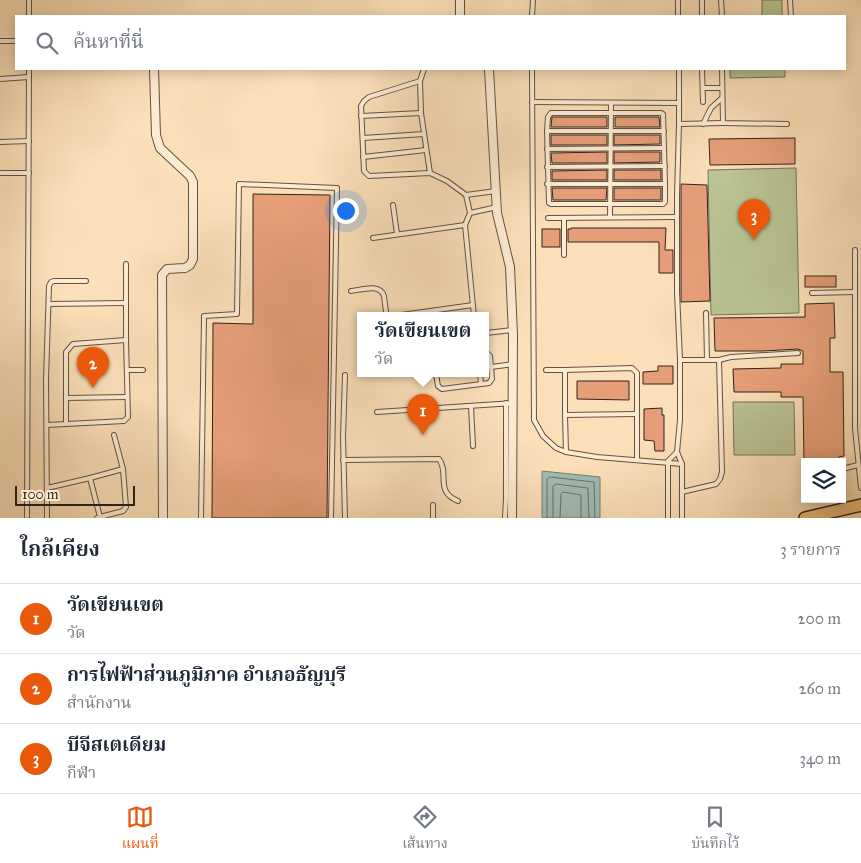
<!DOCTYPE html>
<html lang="th">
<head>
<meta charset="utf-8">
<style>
	:root { --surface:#fff; --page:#f6f6f7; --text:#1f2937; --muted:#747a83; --line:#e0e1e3; --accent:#ea580c }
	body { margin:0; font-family:"IM FELL Great Primer","Noto Serif Thai",serif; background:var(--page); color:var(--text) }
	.controls { position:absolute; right:15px; bottom:15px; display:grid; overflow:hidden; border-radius:0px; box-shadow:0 2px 12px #0003 }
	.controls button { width:45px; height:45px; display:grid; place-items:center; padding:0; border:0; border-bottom:1px solid var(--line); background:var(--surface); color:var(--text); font:25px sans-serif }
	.scale { position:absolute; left:15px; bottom:12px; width:120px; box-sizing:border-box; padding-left:5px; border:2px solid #2f2419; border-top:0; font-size:14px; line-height:18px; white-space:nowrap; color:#2f2419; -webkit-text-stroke:4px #fcead1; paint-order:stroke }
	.you { position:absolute; left:345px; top:210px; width:18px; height:18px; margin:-12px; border:4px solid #fff; border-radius:50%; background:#1a73e8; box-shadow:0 0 0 8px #1a73e833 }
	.badge { display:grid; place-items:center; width:32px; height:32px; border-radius:50%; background:var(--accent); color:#fff; font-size:16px; font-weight:700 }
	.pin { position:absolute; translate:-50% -41px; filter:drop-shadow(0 1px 2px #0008) }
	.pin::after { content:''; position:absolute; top:26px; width:18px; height:15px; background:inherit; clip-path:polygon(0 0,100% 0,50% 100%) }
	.popup { position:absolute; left:357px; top:312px; width:132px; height:65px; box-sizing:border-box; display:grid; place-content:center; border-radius:0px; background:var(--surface); filter:drop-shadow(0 1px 4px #0005); font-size:16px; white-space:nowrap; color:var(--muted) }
	.popup b { font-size:19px; color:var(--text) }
	.popup::after { content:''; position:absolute; left:50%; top:100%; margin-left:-10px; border:10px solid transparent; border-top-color:var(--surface) }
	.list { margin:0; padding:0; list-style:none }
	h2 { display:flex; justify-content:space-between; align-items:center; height:65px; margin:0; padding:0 20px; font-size:21px }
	h2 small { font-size:16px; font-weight:400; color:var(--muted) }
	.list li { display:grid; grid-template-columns:32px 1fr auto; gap:15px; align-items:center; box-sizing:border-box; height:70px; padding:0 20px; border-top:1px solid var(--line) }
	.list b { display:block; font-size:19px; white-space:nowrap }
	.list p { margin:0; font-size:16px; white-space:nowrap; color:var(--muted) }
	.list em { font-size:16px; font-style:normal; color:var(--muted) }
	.icon { flex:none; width:28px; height:28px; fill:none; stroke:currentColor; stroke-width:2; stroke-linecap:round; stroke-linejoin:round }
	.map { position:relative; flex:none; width:861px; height:518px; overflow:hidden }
	.search { position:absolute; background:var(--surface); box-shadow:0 2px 12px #0003; left:15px; right:15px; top:15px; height:55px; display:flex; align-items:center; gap:12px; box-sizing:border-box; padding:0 18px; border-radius:0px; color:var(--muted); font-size:19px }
	.sheet { height:275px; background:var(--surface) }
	nav { display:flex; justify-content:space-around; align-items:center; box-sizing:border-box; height:70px; border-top:1px solid var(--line); background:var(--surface); font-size:14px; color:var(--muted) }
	nav a { display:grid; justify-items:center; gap:2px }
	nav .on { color:var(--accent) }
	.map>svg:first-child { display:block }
	.green { fill:#bac393; stroke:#747456 }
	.water { fill:#a0bcb5; stroke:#737f77 }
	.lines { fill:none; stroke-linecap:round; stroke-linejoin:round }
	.shore { stroke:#687067; stroke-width:1 }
	.building { fill:#e69e79; stroke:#2f2419 }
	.service-casing { stroke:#625341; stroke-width:6 }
	.minor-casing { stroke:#625341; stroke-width:10 }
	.primary-casing { stroke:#2f2419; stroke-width:14 }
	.service { stroke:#fcead1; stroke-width:4 }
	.minor { stroke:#fcead1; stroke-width:8 }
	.primary { stroke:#eec07c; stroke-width:11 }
</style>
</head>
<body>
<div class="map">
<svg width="861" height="518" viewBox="0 0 861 518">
	<rect width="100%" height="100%" fill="#fbdfb8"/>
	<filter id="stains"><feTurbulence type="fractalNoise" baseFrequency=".004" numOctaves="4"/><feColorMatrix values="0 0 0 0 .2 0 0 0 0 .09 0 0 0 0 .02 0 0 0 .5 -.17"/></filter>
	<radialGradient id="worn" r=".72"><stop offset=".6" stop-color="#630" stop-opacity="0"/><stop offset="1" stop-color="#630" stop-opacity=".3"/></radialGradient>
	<g class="green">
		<rect x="762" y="0" width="20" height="16"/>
		<path d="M730 69H785V77L730 78Z"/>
		<path d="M796 168 799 313 711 315 708 170Z"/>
		<path d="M733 402H794L795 455H734Z"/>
	</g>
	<path class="water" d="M542 471 600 477V518H542Z"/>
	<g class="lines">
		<g class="shore">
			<path d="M547 518V479L550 477 594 482 595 518"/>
			<path d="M553 518V486L556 484 588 488 589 518"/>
			<path d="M560 518 561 494 563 492 581 495V518"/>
		</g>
	</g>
	<g class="building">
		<path d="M552 117H607V127H551Z"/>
		<path d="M615 117H659L660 127H615Z"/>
		<rect x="551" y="135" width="56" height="10"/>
		<path d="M614 135H660V144L614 145Z"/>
		<path d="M795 138V164L710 165 709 139Z"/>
		<path d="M607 152V163H552L551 153Z"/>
		<path d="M614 152H660V162L614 163Z"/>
		<path d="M607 170V180H552V171Z"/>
		<rect x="614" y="170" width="47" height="10"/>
		<path d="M681 184 707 185 710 301 681 302Z"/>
		<path d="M552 188H607L606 200H553Z"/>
		<rect x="614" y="188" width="47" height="12"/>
		<path d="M253 194 330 195 327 518H212L213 323 253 324Z"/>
		<path d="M571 228H666L665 250H673V273H659V242H568V229H571Z"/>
		<rect x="542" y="229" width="18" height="18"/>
		<rect x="805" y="276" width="31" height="11"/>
		<path d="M834 303 835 338H830V372H843L844 456 839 457 835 462H804L803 397H781V392H734L733 369 781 368V364H803V351L798 349 763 351H715L714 318 805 317V304Z"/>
		<path d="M658 366H673V384H643V372L658 371Z"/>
		<path d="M577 381H629V400L577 399Z"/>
		<path d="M662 408V415H664V451H655L654 441 644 440V409Z"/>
	</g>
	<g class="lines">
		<defs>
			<g id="service">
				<path d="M29 0V16"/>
				<path d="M678 0V16"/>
				<path d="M702 0V16"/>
				<path d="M721 0 722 16"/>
				<path d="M790 0 791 16"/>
				<path d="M532 16 533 0"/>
				<path d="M0 41H16"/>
				<path d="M532 69 534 420 543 436 556 448 566 452 597 457 682 464"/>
				<path d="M679 69V124L677 196V292L680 360V420L677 452 682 464V518"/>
				<path d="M702 69 703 102"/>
				<path d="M722 69 723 123 787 124"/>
				<path d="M0 79 29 77"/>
				<path d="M420 81 421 113 430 173"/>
				<path d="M703 88H722"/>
				<path d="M532 102 679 103"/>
				<path d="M551 113H661L663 114 665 184V202L663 204H551L549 203 547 131 548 117Z"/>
				<path d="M361 116 421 113"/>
				<path d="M679 124 723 123"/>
				<path d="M703 124 711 108 722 98"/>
				<path d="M547 131H664"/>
				<path d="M363 138 424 134"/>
				<path d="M0 142 29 141"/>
				<path d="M547 149 664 148"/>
				<path d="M363 157 426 150"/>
				<path d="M547 167 665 166"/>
				<path d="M0 173H29"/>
				<path d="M547 184H665"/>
				<path d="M466 195 496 191"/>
				<path d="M393 205 397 234"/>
				<path d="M470 213 497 207"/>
				<path d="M610 217 611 103"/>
				<path d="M548 218 677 217"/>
				<path d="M564 218V255"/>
				<path d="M465 225 474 316"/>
				<path d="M373 238 465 225 470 213 466 195 447 181 430 173 369 176 364 171 361 106 364 101 369 97 420 81 424 69"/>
				<path d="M855 250V428L861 488"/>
				<path d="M126 264V340"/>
				<path d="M351 291C361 290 380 283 384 296 385 302 385 309 387 315L391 316"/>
				<path d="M812 293 855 292"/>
				<path d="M49 304 126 303"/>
				<path d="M706 313 707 360"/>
				<path d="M394 316 473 305"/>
				<path d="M486 333 513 330"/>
				<path d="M486 352 490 356 491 367"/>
				<path d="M680 360H719"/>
				<path d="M127 370H143"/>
				<path d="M546 370H565"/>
				<path d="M436 374 438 386 442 389 489 383 492 379 491 367 513 364"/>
				<path d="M480 374 481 384"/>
				<path d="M66 398 127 397"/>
				<path d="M471 406 473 446"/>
				<path d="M377 412 513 403"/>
				<path d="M565 415V370L632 368 637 373V459"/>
				<path d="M47 425 124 421 128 417 126 340 73 344 66 352V423"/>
				<path d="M566 452 565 415 636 414"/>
				<path d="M343 460 439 459C450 474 434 491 458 501"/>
				<path d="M842 469 858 465"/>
				<path d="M90 478 123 469"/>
				<path d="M47 488 90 478 100 517 97 518"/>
				<path d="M682 492 716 484 720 479 722 472 719 360 731 357 798 353"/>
				<path d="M100 517 123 511 126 507 123 469 114 435"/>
				<path d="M27 518 29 69"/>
				<path d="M47 518 46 379 49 286 51 282 54 281H86"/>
				<path d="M201 518 204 316 237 314 239 184 337 188 331 518"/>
				<path d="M345 518 343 437 345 375"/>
				<path d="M433 518V505"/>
				<path d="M505 518 506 499V403"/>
				<path d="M668 518V461L677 452"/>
			</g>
			<g id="minor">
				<path d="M460 0V16"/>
				<path d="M154 69 156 135 160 148 190 176 193 182V259L190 265 185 268 167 269 162 275 163 518"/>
				<path d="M489 69 497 213 510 267 513 335 512 518"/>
			</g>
			<path id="primary" d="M805 518 861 505"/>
		</defs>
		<use href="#service" class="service-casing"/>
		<use href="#minor" class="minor-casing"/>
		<use href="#primary" class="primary-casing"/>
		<use href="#service" class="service"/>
		<use href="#minor" class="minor"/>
		<use href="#primary" class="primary"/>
	</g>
	<rect width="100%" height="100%" filter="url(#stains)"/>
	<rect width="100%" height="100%" fill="url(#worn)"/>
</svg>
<div class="controls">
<button><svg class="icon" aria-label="layers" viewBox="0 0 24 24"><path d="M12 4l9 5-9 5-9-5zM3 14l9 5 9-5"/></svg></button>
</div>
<div class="scale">100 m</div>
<div class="you"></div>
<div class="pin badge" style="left:423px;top:435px">1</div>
<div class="popup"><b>วัดเขียนเขต</b>วัด</div>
<div class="pin badge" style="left:93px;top:388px">2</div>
<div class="pin badge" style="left:754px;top:240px">3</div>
<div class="search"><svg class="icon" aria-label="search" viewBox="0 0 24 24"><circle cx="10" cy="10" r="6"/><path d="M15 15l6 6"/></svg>ค้นหาที่นี่</div>
</div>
<section class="sheet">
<h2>ใกล้เคียง<small>3 รายการ</small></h2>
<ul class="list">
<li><span class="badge">1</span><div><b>วัดเขียนเขต</b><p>วัด</p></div><em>200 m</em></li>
<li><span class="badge">2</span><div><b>การไฟฟ้าส่วนภูมิภาค อำเภอธัญบุรี</b><p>สำนักงาน</p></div><em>260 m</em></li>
<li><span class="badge">3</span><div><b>บีจีสเตเดียม</b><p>กีฬา</p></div><em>340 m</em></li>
</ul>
</section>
<nav>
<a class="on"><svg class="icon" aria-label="map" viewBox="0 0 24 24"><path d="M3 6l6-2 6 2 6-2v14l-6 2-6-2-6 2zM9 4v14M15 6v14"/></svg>แผนที่</a>
<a><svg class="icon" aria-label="directions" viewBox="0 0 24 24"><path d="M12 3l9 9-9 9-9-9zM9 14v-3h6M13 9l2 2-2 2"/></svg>เส้นทาง</a>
<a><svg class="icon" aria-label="saved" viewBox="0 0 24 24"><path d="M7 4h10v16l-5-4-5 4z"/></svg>บันทึกไว้</a>
</nav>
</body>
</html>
